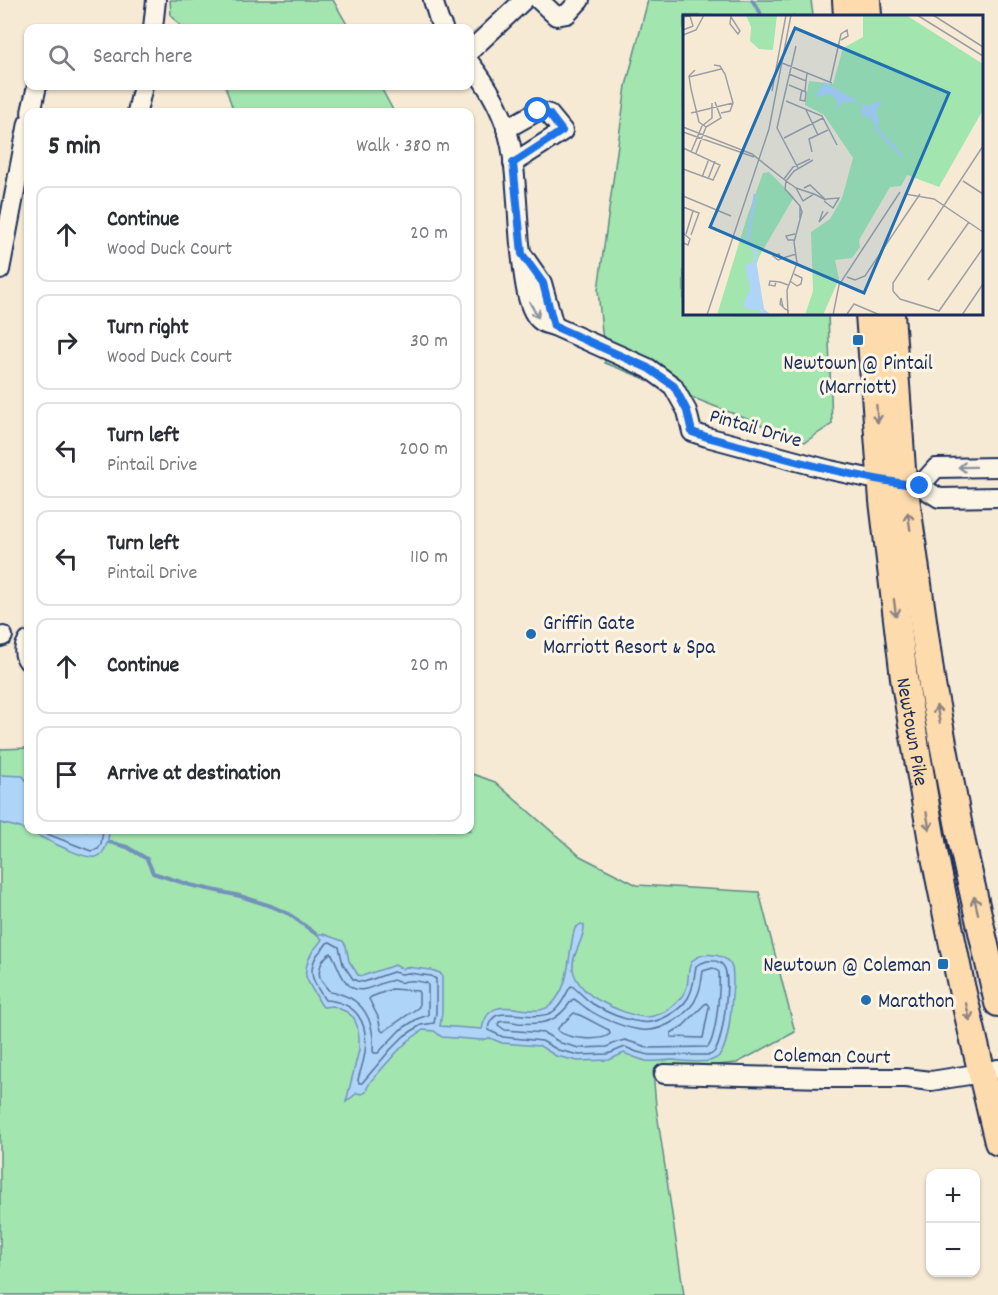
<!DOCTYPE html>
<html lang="en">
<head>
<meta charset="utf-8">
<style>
	:root { --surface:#fff; --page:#f7f7f7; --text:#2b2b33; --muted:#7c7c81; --line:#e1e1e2 }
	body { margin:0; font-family:Dekko,sans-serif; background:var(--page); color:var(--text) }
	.controls { position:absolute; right:18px; bottom:18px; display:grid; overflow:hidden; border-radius:12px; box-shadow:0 2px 4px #0004 }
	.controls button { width:54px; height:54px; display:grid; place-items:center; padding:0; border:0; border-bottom:2px solid var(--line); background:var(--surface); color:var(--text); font:30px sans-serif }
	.stop { position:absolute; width:18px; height:18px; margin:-14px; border:4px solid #1a73e8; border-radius:50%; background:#fff }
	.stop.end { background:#1a73e8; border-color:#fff; box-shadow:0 2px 6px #0008 }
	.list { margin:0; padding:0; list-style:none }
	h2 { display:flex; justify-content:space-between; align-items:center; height:78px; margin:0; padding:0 24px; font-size:26px }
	h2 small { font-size:20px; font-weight:400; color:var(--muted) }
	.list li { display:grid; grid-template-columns:39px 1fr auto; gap:18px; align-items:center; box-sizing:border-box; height:96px; margin:0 12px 12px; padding:0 12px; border:2px solid var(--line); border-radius:12px }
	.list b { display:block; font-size:22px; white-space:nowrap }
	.list p { margin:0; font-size:20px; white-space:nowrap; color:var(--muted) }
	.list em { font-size:20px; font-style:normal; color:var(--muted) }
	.icon { flex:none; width:33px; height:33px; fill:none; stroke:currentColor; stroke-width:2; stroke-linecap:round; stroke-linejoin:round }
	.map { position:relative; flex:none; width:998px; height:1295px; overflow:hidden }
	.search { position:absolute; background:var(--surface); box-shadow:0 2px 4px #0004; left:24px; top:24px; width:450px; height:66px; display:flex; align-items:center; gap:15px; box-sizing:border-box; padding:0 21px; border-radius:12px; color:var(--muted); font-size:22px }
	.panel { position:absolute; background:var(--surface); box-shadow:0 2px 4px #0004; left:24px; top:108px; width:450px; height:726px; border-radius:12px }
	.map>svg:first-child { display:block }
	.green { fill:#a2e5af; stroke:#5e8a86; stroke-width:1.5 }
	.water { fill:#aed4f7; stroke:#7392ba; stroke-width:1.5 }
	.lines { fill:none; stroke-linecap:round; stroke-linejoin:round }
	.shore { stroke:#56719b; stroke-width:1.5 }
	.stream { stroke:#7392ba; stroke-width:4 }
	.minor-casing { stroke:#1b2f5e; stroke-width:22 }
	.highway-casing { stroke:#1b2f5e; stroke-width:30 }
	.minor { stroke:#fcf5e5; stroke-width:18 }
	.highway { stroke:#fedbac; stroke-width:26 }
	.oneway { stroke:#8c92a2 }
	.oneway2 { stroke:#8c8585 }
	.route { stroke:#1a73e8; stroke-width:8 }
	.poi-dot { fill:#1f6fb2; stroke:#fcf5e5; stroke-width:2 }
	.labels { text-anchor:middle; stroke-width:6; stroke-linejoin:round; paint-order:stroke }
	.poi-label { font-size:21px; fill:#1b2f5e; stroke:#fcf5e5; text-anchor:start }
	.street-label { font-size:21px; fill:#1b2f5e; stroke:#fcf5e5 }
	.inset-river { fill:none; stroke:#aed4f7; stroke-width:3 }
	.inset-road { fill:none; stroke:#9e9fa5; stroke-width:1.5 }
	.view { fill:#1f6fb2; fill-opacity:0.15; stroke:#1f6fb2; stroke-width:3 }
	.inset-edge { fill:none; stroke:#1b2f5e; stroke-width:3 }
</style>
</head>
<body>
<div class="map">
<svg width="998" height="1295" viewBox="0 0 998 1295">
	<rect width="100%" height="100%" fill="#f6ead4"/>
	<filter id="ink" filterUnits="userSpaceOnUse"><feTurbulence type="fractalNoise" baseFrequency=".0167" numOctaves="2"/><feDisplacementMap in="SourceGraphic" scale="12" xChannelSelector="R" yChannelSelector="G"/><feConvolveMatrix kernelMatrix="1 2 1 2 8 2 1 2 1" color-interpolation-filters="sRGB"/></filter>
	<g filter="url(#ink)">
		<g class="green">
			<path d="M170 0H333L349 28H182L171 15Z"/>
			<path d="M648 0H811L813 16H684V314H828L832 424 805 442 605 363 598 290 626 86Z"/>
			<path d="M225 86H380L394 112H234Z"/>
			<path d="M28 748V830H470V773L495 782 580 856 637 885 759 892 795 1032 737 1063 653 1071 656 1106 684 1295H0V749Z"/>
		</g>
		<g class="water">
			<path d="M0 775 23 776 28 783V830H109C109 839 106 854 96 857 82 860 37 834 23 829 15 826 7 825 0 823Z"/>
			<path d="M581 924 584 925C585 940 571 954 573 969 575 983 589 996 602 1002 613 1008 632 1016 645 1017 662 1017 682 1003 687 986 689 978 687 966 693 960 704 951 727 953 732 968 734 977 733 987 732 996 731 1010 729 1048 718 1057 716 1059 712 1060 710 1061 698 1063 685 1061 673 1060 664 1060 655 1062 646 1061 638 1059 632 1056 624 1053L609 1060 578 1061 556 1056 540 1046 502 1043 490 1038 481 1040 442 1037 434 1031 423 1030 408 1041 396 1053 371 1081 367 1088 366 1092 362 1094 357 1093 346 1102 359 1050V1037L357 1026 354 1018 347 1012 333 1006 323 1007C319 1003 318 998 315 994 305 978 302 973 311 954 314 948 319 945 322 939L316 934H323L343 941 346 946 349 961 358 975 362 976 395 965 402 969 406 967 431 970 440 973 442 976V1013L440 1026 482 1029C490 986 532 1024 552 1004 572 984 567 953 575 928Z"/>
		</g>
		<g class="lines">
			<g class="shore">
				<path d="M37 830 91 851 98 849 101 844 103 830"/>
				<path d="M330 942 339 947 343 964 353 979 357 981 364 982 393 972 401 974 408 973 431 976 436 979V1013L434 1023 421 1025 404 1036 391 1049 362 1083H359L358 1080C360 1071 364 1062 365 1052 369 1022 356 1002 325 1000 315 984 306 974 317 955 320 951 324 948 327 943Z"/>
				<path d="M331 953C338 963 339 977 350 986 362 996 377 983 390 981 396 979 393 981 399 982 406 983 401 981 408 981 414 980 421 982 427 983L428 986V1015L417 1019 400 1030 378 1053H374L373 1051C375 1020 363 996 330 992 327 988 323 984 321 980 316 970 323 957 331 953Z"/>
				<path d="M707 961C714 960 721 961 724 967 731 977 723 1044 714 1052 713 1054 711 1054 710 1055H649L637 1052 625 1047 608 1054 579 1055 558 1050 542 1041 503 1037 488 1030C491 998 533 1026 554 1011 561 1006 566 995 570 987L572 986C579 991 585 999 593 1004 607 1013 625 1020 641 1022 657 1025 680 1011 688 998 694 988 694 977 696 966L699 964Z"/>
				<path d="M713 968 719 972C720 989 717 1035 708 1047L650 1048 625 1040 617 1042 607 1047 579 1048 561 1043 544 1033 505 1030 498 1025 499 1022C506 1020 512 1022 518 1023 545 1025 557 1022 572 1000L574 999C579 1002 584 1007 589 1010 601 1018 627 1029 642 1030 663 1032 691 1014 698 994 701 987 702 979 703 971Z"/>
				<path d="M392 989 418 991 419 993V1007L383 1032 381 1030 378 1017 369 999 371 997Z"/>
				<path d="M706 1003 708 1005 709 1007 703 1038 671 1037V1033L683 1026Z"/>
				<path d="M574 1013C584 1016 598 1025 609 1030L610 1034C600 1042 569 1039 558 1031V1028Z"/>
			</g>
			<g class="stream">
				<path d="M752 0 760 12 761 16"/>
				<path d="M109 842 127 847 147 859 153 873 190 885 240 896 271 906 289 914 316 934"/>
			</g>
			<defs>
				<g id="minor">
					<path d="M433 0 439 20 443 28"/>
					<path d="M539 0 556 16 567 14 580 0"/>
					<path d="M153 28 156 0"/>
					<path d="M470 51 524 0"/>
					<path d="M470 63C489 87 505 115 511 146 517 178 517 212 520 244 523 263 524 309 541 321 544 324 550 325 554 326L542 283 522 254"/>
					<path d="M31 112 37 86"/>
					<path d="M137 112 143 86"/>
					<path d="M506 129 538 111 549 114 563 131 513 163"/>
					<path d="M0 270 28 123"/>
					<path d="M554 326 648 368 673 386 687 411 692 432 707 437 830 470 882 481 920 486 939 498 998 497"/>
					<path d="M920 486 936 468 998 467"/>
					<path d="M0 637 3 636"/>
					<path d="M28 641C23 647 23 655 28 661"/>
					<path d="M664 1074 825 1078H906L931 1081 982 1073 998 1069"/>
				</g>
				<g id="highway">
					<path d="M846 0 847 16"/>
					<path d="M867 0 868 16"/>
					<path id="s1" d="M869 314 883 501 904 678 933 847 961 985 998 1142"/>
					<path d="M891 314 902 469 932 685 962 843 998 1003"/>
				</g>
			</defs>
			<use href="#minor" class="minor-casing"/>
			<use href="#highway" class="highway-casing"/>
			<use href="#minor" class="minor"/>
			<use href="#highway" class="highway"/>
		</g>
		<defs><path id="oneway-shaft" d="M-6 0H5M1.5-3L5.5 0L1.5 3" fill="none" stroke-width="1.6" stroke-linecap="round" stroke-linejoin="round" transform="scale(1.5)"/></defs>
		<g class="oneway">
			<use href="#oneway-shaft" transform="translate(534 310) rotate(61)"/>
			<use href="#oneway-shaft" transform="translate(967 467) rotate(179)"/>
		</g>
		<g class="oneway2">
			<use href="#oneway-shaft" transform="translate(877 414) rotate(86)"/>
			<use href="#oneway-shaft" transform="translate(909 521) rotate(-98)"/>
			<use href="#oneway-shaft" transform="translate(895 608) rotate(83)"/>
			<use href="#oneway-shaft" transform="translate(938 714) rotate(-101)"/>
			<use href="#oneway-shaft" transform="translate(928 821) rotate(80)"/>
			<use href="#oneway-shaft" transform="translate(976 905) rotate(-103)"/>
			<use href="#oneway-shaft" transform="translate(968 1012) rotate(77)"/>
		</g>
	</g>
	<g class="lines" filter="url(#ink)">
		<path class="route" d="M538 111 549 114 562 131 513 163 522 254 543 283 554 326 648 368 674 386 687 411 692 432 707 437C778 456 847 477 920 486"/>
	</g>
	<g class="poi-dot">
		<rect x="852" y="334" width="12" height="12" rx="3"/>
		<circle cx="531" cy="634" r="6"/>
		<rect x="937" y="958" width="12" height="12" rx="3"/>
		<circle cx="866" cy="1000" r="6"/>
	</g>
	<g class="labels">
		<g class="poi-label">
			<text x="858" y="369" text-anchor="middle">Newtown @ Pintail<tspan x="858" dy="24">(Marriott)</tspan></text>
			<text x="543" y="629">Griffin Gate<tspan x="543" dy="24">Marriott Resort &amp; Spa</tspan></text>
			<text x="931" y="971" text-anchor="end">Newtown @ Coleman</text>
			<text x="878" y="1007">Marathon</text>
		</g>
		<g class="street-label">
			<text transform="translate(756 427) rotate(16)" y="7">Pintail Drive</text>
			<text dy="7" stroke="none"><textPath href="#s1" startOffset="420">Newtown Pike</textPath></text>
			<text transform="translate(832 1055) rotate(1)" y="7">Coleman Court</text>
		</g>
	</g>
	<g transform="translate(683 15)">
		<rect width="300" height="300" fill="#f6ead4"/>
		<path d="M63 0H94L90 35 76 34 67 26 68 12ZM180 0H223L300 49V95L256 172 224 160 218 171 207 172 176 225 177 232 169 243 152 245 156 264 140 300H122L130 276 128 217 147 204 159 183 170 143 141 100 122 90 126 66 150 69 160 33 180 22ZM86 157 111 182 76 242 69 263 70 285 81 300H34L64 202 80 158Z" fill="#a2e5af"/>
		<path d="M141 67 183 91 200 85 193 96 197 108 193 113 189 104 177 99 180 90 174 87H161L152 97 156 89 148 79 132 82ZM73 245 81 294 88 300H76L79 295 64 294 60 290 67 274 62 251Z" fill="#aed4f7"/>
		<path class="inset-river" d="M193 113 219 141M72 179 65 226 73 238 72 245"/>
		<path class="inset-road" d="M48 0 47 9 55 19 57 16 48 2M234 0 300 41M250 0 300 32M0 2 7 1 10 11 0 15M0 20 13 15 21 0M113 31 94 113 115 153M99 48 149 68M31 50 37 51 42 59 50 88 47 96 38 98M12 55 6 61 8 74 16 107 23 112M106 59 123 66M6 62 38 54M147 68 158 19 164 15 165 21 158 25M106 70 123 77 122 86 117 85 119 75M89 76 103 0M122 76 124 57M103 86 139 101 154 130M123 95 135 120M8 98 50 88M0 112 69 139 103 166 102 174 117 191M0 117 71 142M101 123 140 103M300 131 210 268V276L217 284 256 296 300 233M0 133 37 150 30 165 0 154M8 137 19 111 29 103V88M129 137 126 124 145 115M13 138 23 112 38 103 32 87M19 162 26 144M25 164 32 146M101 164 110 152 127 144M103 166 113 173 120 186 131 179 113 173M103 166 111 156 130 145M280 166 300 179M121 173 127 170 143 185 131 179M222 179 251 184 300 217M0 181 48 201M141 186 150 193 156 183 143 184M0 192 16 198 8 220M140 196 136 207 145 197M0 218 7 224 5 230 0 228M3 219 10 196M111 225H105L103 221 112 219M98 244 96 239 90 241 95 245 98 244 100 243 113 239M164 262 172 265 182 261 237 179M245 265 286 207M93 266 92 271 86 270 87 266 97 267 105 270M107 266 114 271 118 269 119 263 111 259M100 292 98 283 97 289 102 294 106 296M164 299 171 289 197 300M24 300 86 114 108 0M105 300 104 275 114 248 111 227 119 197 117 191V204M150 300 156 270 217 177M279 300 300 269"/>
		<path class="view" d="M112 13 266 78 181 278 27 212Z"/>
		<rect width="300" height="300" class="inset-edge"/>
	</g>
</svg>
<div class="controls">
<button>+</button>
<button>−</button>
</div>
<div class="stop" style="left:538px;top:111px"></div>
<div class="stop end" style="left:920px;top:486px"></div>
<div class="search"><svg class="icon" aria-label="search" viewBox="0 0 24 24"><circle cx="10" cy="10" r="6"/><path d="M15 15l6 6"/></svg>Search here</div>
<section class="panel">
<h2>5 min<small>Walk · 380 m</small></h2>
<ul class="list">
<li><svg class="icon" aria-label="ahead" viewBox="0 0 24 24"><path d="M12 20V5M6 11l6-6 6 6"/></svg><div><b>Continue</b><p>Wood Duck Court</p></div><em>20 m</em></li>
<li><svg class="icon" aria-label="right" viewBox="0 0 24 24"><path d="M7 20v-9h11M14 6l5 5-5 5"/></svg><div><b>Turn right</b><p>Wood Duck Court</p></div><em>30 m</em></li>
<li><svg class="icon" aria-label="left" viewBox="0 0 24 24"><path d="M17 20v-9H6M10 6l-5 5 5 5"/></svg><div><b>Turn left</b><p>Pintail Drive</p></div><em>200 m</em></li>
<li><svg class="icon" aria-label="left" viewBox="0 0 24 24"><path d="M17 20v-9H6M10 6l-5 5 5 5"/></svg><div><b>Turn left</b><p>Pintail Drive</p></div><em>110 m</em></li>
<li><svg class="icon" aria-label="ahead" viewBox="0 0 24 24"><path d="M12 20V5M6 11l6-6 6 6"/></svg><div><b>Continue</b></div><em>20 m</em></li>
<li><svg class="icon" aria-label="arrive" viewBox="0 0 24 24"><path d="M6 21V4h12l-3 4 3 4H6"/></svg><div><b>Arrive at destination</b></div></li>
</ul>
</section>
</div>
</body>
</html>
